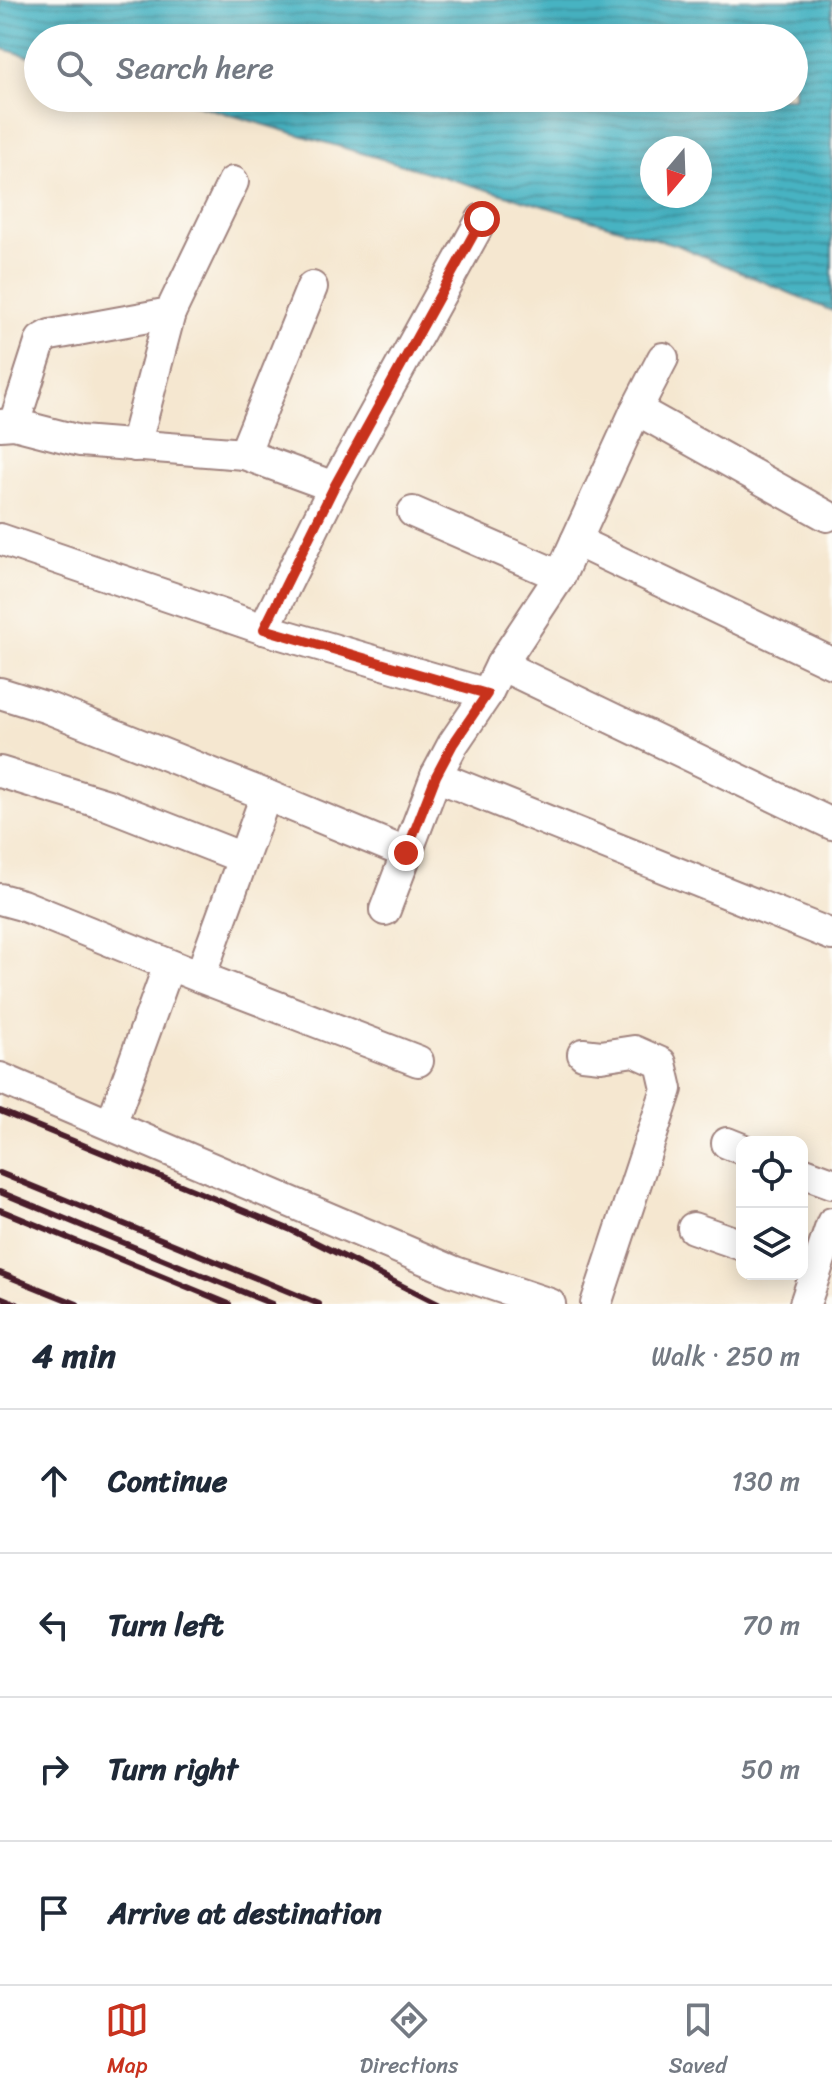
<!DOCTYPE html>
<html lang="en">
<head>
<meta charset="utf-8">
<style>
	:root { --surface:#fff; --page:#f6f6f7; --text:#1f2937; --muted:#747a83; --line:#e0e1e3; --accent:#c8321e }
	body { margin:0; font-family:Sriracha,sans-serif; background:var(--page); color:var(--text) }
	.controls { position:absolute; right:24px; bottom:24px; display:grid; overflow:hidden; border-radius:16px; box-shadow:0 4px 20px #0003 }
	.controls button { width:72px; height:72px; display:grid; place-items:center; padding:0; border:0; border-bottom:2px solid var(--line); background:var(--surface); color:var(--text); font:40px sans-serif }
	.compass { position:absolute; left:640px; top:136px; width:72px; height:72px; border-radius:50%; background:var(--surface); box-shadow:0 4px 20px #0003; rotate:199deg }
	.stop { position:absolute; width:24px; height:24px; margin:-18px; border:6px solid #c8321e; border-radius:50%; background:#fff }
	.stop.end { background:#c8321e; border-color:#fff; box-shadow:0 2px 8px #0008 }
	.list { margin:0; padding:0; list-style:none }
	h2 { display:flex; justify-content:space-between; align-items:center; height:104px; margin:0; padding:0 32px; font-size:34px }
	h2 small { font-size:26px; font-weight:400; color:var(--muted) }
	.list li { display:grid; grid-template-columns:52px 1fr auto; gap:24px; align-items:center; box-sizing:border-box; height:144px; padding:0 32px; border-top:2px solid var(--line) }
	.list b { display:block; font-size:30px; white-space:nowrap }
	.list em { font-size:26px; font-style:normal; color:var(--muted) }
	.icon { flex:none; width:44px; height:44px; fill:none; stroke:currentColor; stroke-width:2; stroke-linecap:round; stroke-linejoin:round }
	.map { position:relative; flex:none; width:832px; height:1304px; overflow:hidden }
	.search { position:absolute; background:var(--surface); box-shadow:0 4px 20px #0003; left:24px; right:24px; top:24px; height:88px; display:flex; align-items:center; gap:20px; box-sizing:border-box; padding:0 28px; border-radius:44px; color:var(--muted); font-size:30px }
	.sheet { height:680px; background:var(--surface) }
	nav { display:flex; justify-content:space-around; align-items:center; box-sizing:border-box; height:112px; border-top:2px solid var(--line); background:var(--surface); font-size:22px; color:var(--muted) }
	nav a { display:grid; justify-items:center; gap:4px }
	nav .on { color:var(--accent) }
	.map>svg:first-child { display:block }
	.water { fill:url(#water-rules); stroke:#486976; stroke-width:2; fill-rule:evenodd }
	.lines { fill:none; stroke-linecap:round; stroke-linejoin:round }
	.minor-casing { stroke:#a0837e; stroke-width:34 }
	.minor { stroke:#fff; stroke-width:30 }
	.rail { stroke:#4a1f2b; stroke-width:6 }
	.route { stroke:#c8321e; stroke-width:10 }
</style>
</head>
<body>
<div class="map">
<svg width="832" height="1304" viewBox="0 0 832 1304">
	<defs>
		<pattern id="water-rules" width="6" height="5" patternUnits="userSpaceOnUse" patternTransform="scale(2)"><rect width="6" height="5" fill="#46b3c2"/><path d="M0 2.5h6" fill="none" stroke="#3c919e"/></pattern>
	</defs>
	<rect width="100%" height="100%" fill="#fdfcf7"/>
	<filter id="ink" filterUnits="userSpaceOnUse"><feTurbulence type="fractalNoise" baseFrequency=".0125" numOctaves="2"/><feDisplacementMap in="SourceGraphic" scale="16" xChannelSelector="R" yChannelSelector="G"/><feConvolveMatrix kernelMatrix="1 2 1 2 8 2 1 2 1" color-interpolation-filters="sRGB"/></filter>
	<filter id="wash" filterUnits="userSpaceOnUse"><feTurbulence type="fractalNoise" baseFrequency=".006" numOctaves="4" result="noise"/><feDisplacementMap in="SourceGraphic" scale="32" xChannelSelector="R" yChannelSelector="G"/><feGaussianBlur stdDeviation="1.8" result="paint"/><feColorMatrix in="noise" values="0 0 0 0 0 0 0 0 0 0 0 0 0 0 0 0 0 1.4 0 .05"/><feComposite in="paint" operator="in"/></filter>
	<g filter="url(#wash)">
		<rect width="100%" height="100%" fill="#f5e7d0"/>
		<path class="water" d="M0 0H832V311L677 245 173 98H794V38H38V59L0 48ZM652 148H700V196H652Z"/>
	</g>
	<g filter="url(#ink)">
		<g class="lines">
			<defs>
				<g id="minor">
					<path d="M635 412 663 358"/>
					<path d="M14 424 41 340 50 335 170 313"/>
					<path d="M0 425 14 424 80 441 244 454 334 487"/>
					<path d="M135 446 170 313 233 182"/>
					<path d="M244 454 312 287"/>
					<path d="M413 512 560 576"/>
					<path d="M0 539 264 629 487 694"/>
					<path d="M576 541 635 412 648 416 827 516"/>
					<path d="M264 629 334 487 482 219"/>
					<path d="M501 665 832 824"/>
					<path d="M0 693 48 708 266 795 406 853"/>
					<path d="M0 772 108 805 243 858"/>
					<path d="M436 776 832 935"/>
					<path d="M0 899 22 905 200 977 418 1061"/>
					<path d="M385 910 436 776 453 744 487 694 501 665 560 576 576 541 832 663"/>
					<path d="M200 977 266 795"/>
					<path d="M583 1054 601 1056 634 1051 661 1063 667 1089 596 1304"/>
					<path d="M0 1078 455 1272 550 1304"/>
					<path d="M111 1125 169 965"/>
					<path d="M727 1143 742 1149"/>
					<path d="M802 1172 832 1183"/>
					<path d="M693 1228 742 1245"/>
					<path d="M805 1304 832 1223"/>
				</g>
			</defs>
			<use href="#minor" class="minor-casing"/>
			<use href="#minor" class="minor"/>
			<g class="rail">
				<path d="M0 1111 291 1230 438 1304"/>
				<path d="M0 1173 319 1304"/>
				<path d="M0 1192 272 1304"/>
				<path d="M0 1210 229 1304"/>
				<path d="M0 1273 77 1304"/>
				<path d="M0 1297 17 1304"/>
			</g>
		</g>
	</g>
	<g class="lines" filter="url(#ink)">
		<path class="route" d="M406 853 436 776 453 744 487 694 264 629 334 487 482 219"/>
	</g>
</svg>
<div class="controls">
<button><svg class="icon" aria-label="locate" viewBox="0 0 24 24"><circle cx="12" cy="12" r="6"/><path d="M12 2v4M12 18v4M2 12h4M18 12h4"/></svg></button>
<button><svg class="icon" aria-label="layers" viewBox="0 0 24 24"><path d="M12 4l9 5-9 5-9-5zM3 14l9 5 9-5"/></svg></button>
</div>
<svg class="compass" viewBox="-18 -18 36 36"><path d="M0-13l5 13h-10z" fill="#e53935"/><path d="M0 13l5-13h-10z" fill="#747a83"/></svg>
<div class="stop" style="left:482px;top:219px"></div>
<div class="stop end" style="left:406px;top:853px"></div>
<div class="search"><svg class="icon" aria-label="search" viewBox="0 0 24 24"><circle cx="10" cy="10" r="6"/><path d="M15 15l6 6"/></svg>Search here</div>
</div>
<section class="sheet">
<h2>4 min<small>Walk · 250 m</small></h2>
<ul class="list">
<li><svg class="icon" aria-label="ahead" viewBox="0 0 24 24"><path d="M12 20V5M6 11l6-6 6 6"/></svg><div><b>Continue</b></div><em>130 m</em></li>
<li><svg class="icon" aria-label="left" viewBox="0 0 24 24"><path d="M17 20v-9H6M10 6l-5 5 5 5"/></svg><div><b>Turn left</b></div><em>70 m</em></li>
<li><svg class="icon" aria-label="right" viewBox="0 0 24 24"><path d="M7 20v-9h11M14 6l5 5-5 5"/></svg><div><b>Turn right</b></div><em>50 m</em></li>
<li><svg class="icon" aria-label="arrive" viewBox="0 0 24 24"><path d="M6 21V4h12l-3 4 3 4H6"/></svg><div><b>Arrive at destination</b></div></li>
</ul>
</section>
<nav>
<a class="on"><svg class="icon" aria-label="map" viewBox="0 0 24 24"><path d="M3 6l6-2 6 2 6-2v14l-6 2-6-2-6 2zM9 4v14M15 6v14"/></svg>Map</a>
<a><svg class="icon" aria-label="directions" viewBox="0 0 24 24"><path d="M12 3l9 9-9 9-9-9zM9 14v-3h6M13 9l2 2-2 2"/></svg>Directions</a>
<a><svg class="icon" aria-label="saved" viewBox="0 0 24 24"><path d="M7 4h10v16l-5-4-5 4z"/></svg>Saved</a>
</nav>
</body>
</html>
